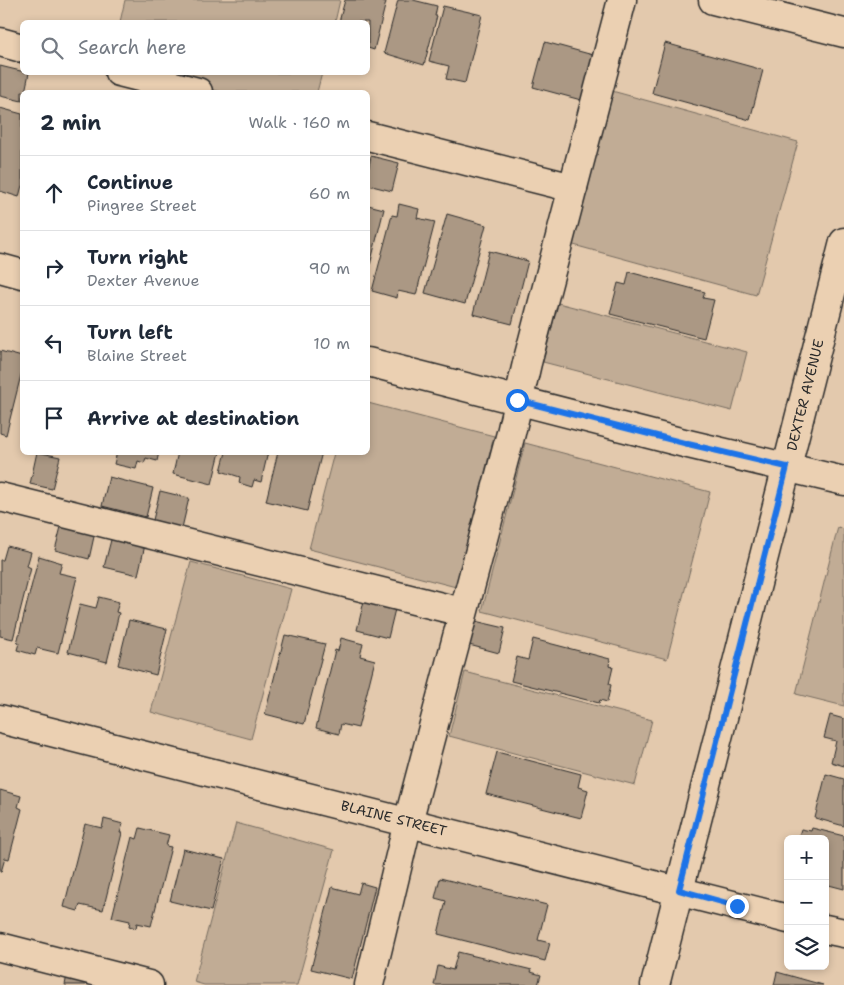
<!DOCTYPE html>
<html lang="en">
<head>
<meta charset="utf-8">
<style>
	:root { --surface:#fff; --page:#f6f6f7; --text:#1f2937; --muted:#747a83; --line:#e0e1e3 }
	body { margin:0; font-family:"Shantell Sans",sans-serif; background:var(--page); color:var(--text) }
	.controls { position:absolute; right:15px; bottom:15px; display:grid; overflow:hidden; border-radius:8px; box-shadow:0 2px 8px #0003 }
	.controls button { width:45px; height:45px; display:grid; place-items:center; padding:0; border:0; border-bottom:1px solid var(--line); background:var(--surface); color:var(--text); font:25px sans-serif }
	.stop { position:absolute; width:15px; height:15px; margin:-11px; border:4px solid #1a73e8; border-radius:50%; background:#fff }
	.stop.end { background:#1a73e8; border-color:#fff; box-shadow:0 1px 5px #0008 }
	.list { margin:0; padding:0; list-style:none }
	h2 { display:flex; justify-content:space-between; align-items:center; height:65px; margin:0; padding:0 20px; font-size:21px }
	h2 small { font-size:16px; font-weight:400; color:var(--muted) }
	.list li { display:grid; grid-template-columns:32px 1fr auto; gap:15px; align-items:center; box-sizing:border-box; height:75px; padding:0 20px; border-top:1px solid var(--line) }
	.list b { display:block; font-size:19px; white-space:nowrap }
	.list p { margin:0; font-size:16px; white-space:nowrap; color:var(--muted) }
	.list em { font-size:16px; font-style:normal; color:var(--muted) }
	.icon { flex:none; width:28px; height:28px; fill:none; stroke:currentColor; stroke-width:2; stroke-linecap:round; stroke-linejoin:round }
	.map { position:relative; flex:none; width:844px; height:985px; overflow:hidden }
	.search { position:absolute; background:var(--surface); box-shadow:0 2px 8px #0003; left:20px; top:20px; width:350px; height:55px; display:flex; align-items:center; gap:12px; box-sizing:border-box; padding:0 18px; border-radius:8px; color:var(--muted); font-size:19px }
	.panel { position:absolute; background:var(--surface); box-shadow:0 2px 8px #0003; left:20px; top:90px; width:350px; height:365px; border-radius:8px }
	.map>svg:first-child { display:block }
	.green { fill:#c1ac95; stroke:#766c60 }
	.building { fill:#ab9884; stroke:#2b2b2b }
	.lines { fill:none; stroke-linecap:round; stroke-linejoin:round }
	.minor-casing { stroke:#2b2b2b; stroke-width:31 }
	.minor { stroke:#ebd0b2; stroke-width:28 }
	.route { stroke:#1a73e8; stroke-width:6 }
	.labels { text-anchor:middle; stroke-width:4; stroke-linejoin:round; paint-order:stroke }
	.street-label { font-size:14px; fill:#2b2b2b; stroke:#ebd0b2 }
</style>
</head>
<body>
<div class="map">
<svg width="844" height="985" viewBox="0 0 844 985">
	<rect width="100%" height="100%" fill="#e3c9ad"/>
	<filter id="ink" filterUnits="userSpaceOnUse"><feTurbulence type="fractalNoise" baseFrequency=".02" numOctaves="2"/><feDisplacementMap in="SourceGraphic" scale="10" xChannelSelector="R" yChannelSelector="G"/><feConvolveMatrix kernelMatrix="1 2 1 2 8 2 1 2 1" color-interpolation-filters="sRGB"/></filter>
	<g filter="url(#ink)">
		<g class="green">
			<path d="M125 0H340L335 22H120Z"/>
			<path d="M145 73H322L317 92H222Z"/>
			<path d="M612 91 798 142 756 295 570 244Z"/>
			<path d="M558 303 747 352 732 411 543 362Z"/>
			<path d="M368 403 494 436 456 587 309 549 334 453 368 452Z"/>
			<path d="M525 443 710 492 667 659 482 611Z"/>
			<path d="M838 527 844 529V706L796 694Z"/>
			<path d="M191 562 291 589 251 739 151 712Z"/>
			<path d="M465 672 652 720 635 785 449 736Z"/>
			<path d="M236 823 334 850 297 985H204L194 982Z"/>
		</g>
		<g class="building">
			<path d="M345 0H378L386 2 374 50 368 48V22H339Z"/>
			<path d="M398 0H413L437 6 435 16H437L424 65 384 53Z"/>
			<path d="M443 6 482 15 465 83 446 79 449 66 429 61Z"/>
			<path d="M545 42 593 55 581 100 533 87Z"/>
			<path d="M665 43 763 70 750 120 652 93Z"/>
			<path d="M0 66 29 73 25 92H22V101L0 96Z"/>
			<path d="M0 108 22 114V185L19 197 0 191Z"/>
			<path d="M371 156 399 163 392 191 368 185V171Z"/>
			<path d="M399 204 419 209 417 218 435 222 416 295 398 291 397 298 372 291 392 215 397 216Z"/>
			<path d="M368 205 384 209 368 273Z"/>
			<path d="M447 214 486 225 465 304 425 293Z"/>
			<path d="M489 251 528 261 512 324 473 314Z"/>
			<path d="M629 272 705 292 703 298 714 300 704 338 610 314 618 283 626 285Z"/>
			<path d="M0 351 22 357V371L6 435 0 433Z"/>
			<path d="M37 452 60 457 52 489 30 484Z"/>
			<path d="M117 452H159L157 461 146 458 144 463 138 461 136 469 114 464Z"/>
			<path d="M178 452H220L212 484 173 474Z"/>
			<path d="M226 452H268L261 482 254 480 252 487 239 483 240 477 221 471Z"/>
			<path d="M278 452H322L307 511 266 501Z"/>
			<path d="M109 477 153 488 146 517 102 506Z"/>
			<path d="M160 491 189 498 182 528 153 520Z"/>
			<path d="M62 523 95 532 89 559 55 550Z"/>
			<path d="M112 536 145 545 138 575 104 567Z"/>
			<path d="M7 546 31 552 27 566 31 568 13 639 0 636V560H3Z"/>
			<path d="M39 556 62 563 59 573 77 577 58 653 37 648 35 655 17 650 19 643H17Z"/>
			<path d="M99 597 119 602 116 612 119 613 107 662 68 652 80 604 96 608Z"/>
			<path d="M364 601 395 609 388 638 357 630Z"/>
			<path d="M129 620 167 629 156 675 118 665Z"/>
			<path d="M475 621 505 628 499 653 469 645Z"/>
			<path d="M285 635 325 644 304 724 265 714Z"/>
			<path d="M341 638 363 644 360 656 375 660 358 728 341 724 339 734 316 728 335 650 338 651Z"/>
			<path d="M533 639 610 659 609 666 613 667 609 684 611 685 607 702 600 700 599 703 511 681 517 657 528 660Z"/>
			<path d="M830 715 844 719V766L831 762 836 741 824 738Z"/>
			<path d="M497 752 581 774 578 787 588 790 581 818 486 794Z"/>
			<path d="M826 774 844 779V826L815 818Z"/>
			<path d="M0 790 21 796 18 807 22 809 9 859 5 858 1 872H0Z"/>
			<path d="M104 819 123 824 120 833H122L103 910 80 905 78 911 64 907 85 824 102 828Z"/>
			<path d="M140 828 169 835 166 846 171 847 151 926 137 923 136 928 129 926 130 921 112 917 132 837 137 839Z"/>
			<path d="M812 828 844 836V889L825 884V839H798L801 829 811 831Z"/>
			<path d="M183 849 224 859 211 911 170 901Z"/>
			<path d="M440 878 547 905 538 940 550 943 545 961 438 934 446 901 435 898Z"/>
			<path d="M361 883 375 887 352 979 311 969 332 887 358 894Z"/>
			<path d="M458 952 532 970 531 972 541 975 538 985H434L438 966 453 970Z"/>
			<path d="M777 972 823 985H774Z"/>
			<path d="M67 975 88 980 86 985H65Z"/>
		</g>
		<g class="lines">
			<defs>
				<g id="minor">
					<path d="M713 0 844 33"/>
					<path d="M0 42 22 48"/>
					<path d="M119 72 198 92"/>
					<path d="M368 136 573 188"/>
					<path d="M0 268 22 274"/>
					<path d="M368 362 688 444 844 481"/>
					<path d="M0 497 462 612"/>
					<path d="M0 719 788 919"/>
					<path d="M825 929 844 933"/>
					<path d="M0 947 149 985"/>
					<path d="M369 985 408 822 511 433 527 363 622 0"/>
					<path d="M655 985 844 242"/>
				</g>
			</defs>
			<use href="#minor" class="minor-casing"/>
			<use href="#minor" class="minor"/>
		</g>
	</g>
	<g class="lines" filter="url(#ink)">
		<path class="route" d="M517 400 688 444 787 467 679 890 737 906"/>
	</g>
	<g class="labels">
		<g class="street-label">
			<text transform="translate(805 395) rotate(-76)" y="5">DEXTER AVENUE</text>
			<text transform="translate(394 818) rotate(14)" y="5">BLAINE STREET</text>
		</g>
	</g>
</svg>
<div class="controls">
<button>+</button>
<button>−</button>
<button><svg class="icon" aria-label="layers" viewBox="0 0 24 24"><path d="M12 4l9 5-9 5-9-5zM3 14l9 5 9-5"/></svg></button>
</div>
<div class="stop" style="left:517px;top:400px"></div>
<div class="stop end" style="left:737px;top:906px"></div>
<div class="search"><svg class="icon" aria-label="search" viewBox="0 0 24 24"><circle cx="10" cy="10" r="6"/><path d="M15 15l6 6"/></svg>Search here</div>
<section class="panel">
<h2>2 min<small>Walk · 160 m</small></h2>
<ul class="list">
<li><svg class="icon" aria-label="ahead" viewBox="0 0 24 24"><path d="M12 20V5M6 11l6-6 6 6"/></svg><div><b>Continue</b><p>Pingree Street</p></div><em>60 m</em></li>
<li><svg class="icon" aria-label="right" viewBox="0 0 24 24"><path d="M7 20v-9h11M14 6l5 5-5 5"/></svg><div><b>Turn right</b><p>Dexter Avenue</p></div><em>90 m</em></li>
<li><svg class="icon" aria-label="left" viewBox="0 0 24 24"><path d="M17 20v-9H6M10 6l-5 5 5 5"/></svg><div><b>Turn left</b><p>Blaine Street</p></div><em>10 m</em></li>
<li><svg class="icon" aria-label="arrive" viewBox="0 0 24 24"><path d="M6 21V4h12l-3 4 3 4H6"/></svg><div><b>Arrive at destination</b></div></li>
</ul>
</section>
</div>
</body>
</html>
